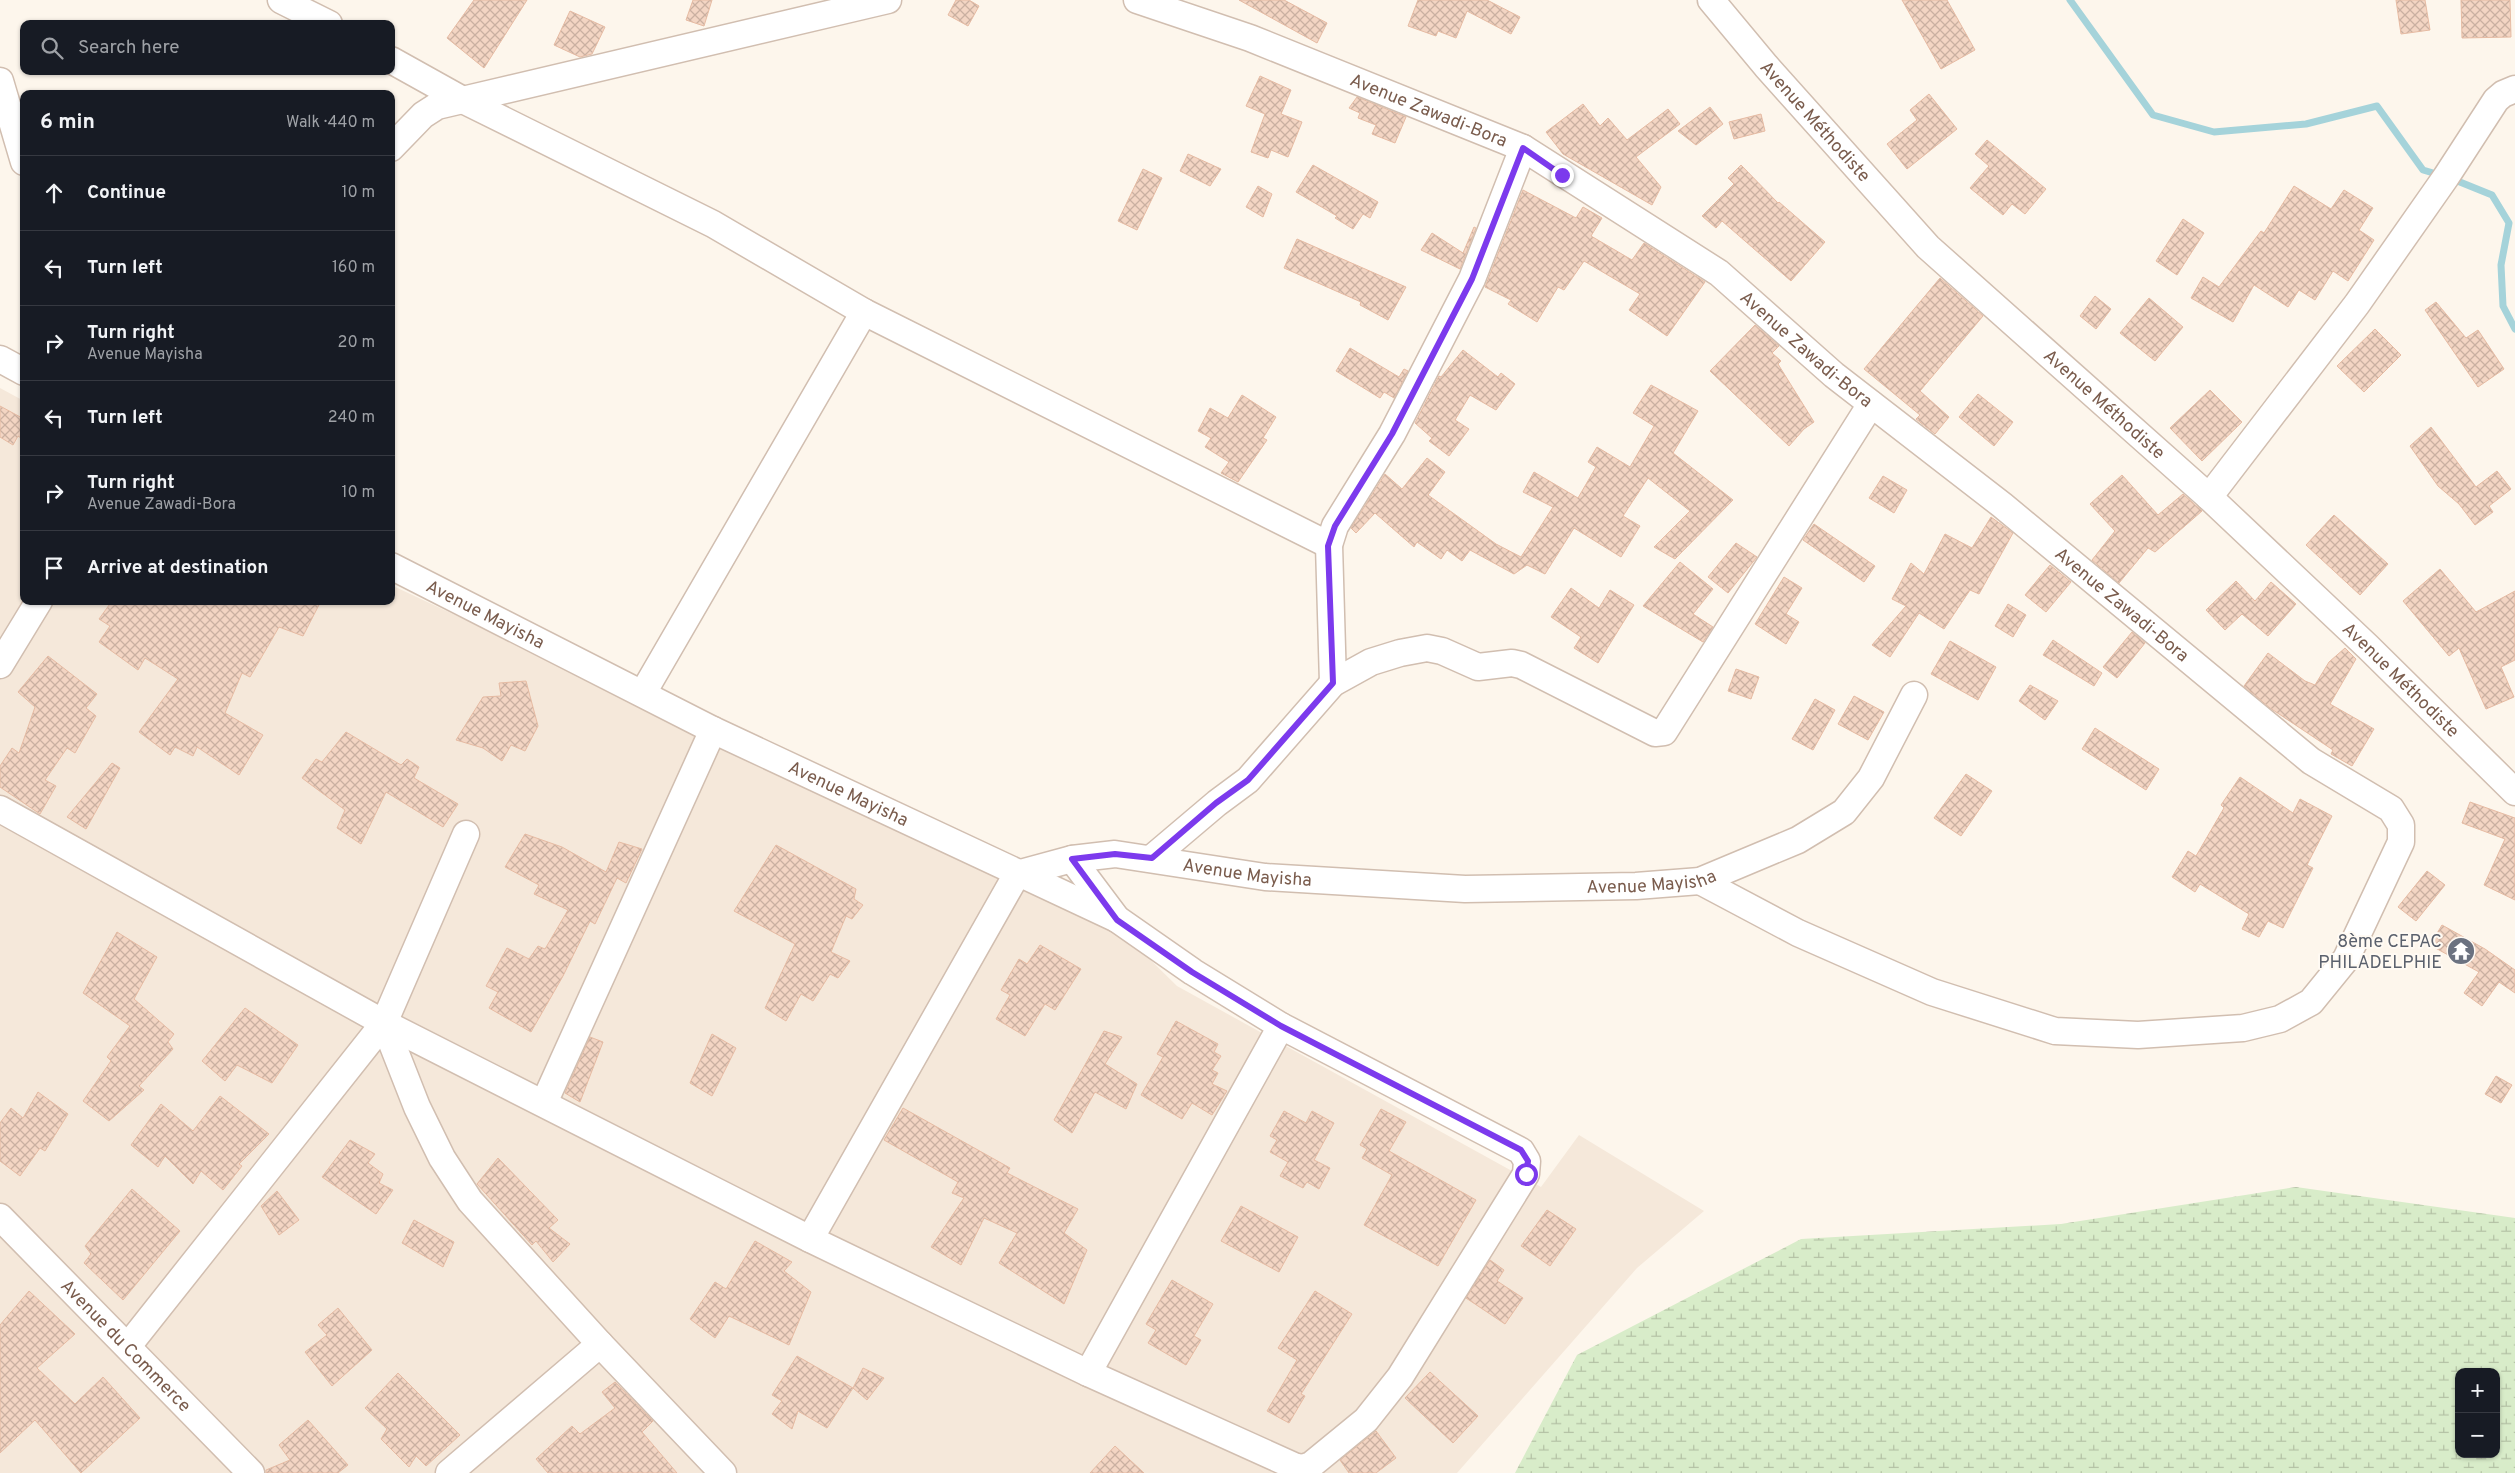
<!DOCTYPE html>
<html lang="en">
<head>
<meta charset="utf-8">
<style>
	:root { --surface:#171b24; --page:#20242c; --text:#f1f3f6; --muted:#9ea1a6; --line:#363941 }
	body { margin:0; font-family:Overpass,sans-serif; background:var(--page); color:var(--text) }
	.controls { position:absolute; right:15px; bottom:15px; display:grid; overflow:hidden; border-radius:10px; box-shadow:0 1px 4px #0004 }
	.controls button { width:45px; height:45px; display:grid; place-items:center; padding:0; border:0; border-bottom:1px solid var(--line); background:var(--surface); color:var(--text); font:25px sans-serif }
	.stop { position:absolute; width:15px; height:15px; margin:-11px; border:4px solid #7c3aed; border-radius:50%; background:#fff }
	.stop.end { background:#7c3aed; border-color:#fff; box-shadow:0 1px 5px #0008 }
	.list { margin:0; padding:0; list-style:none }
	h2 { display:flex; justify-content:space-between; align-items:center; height:65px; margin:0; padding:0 20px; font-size:21px }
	h2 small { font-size:16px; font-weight:400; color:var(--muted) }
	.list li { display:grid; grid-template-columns:32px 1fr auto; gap:15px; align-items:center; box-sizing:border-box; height:75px; padding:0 20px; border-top:1px solid var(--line) }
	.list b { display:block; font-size:19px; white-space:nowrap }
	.list p { margin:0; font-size:16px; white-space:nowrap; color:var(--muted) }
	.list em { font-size:16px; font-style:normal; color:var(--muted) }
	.icon { flex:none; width:28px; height:28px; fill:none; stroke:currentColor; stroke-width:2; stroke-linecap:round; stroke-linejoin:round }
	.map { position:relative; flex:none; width:2515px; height:1473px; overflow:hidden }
	.search { position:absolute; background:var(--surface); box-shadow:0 1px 4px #0004; left:20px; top:20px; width:375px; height:55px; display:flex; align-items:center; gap:12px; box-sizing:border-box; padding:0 18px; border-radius:10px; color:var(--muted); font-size:19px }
	.panel { position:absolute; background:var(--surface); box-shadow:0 1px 4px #0004; left:20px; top:90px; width:375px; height:515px; border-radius:10px }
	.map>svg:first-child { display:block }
	.residential { fill:#f5e8da }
	.wetland { fill:url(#wetland-marsh); fill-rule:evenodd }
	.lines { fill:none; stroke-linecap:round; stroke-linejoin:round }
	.stream { stroke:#a5d3da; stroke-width:7 }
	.building { fill:url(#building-cross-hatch); stroke:#e6bba3 }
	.street-casing { stroke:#d1beb0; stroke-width:29 }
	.street { stroke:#fff; stroke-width:26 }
	.route { stroke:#7c3aed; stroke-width:6 }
	.labels { text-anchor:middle; stroke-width:4; stroke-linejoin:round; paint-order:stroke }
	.street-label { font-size:18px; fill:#7a5c4d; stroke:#fffaf3 }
	.worship-label { font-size:18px; fill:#5b616d; stroke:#fffaf3; text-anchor:end }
</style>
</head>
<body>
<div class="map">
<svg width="2515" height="1473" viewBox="0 0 2515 1473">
	<defs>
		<pattern id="wetland-marsh" width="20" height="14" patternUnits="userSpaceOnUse" patternTransform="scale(1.25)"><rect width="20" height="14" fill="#d8ecc9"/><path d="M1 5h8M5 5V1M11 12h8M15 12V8" fill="none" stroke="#b4c2a5"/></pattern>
		<pattern id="building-cross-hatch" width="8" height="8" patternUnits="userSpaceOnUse" patternTransform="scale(1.25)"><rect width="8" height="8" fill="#f3d5c3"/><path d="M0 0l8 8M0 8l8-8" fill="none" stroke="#cab0a1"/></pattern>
	</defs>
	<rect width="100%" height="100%" fill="#fdf6ec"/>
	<path class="residential" d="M0 388 24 401V601H391V585L701 730 1073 884 1177 986 1541 1187 1579 1135 1704 1211 1637 1268 1457 1473H0Z"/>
	<path class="wetland" d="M2296 1187 2515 1218V1473H1515L1577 1355 1801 1239 2061 1224ZM2459 1372H2496V1454H2459Z"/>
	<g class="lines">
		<g class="stream">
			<path d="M2070 0 2153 115 2214 132 2306 124 2377 106 2423 170 2440 175"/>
			<path d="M2450 178 2492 195 2509 223 2501 265 2503 306 2515 329"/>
		</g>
	</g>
	<g class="building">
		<path d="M474 0H527L484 68 447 38Z"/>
		<path d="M693 0H712L704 26 686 20Z"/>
		<path d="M956 0H969L979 6 968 26 948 15Z"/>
		<path d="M1239 0H1284L1327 23 1317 43Z"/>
		<path d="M1418 0H1487L1520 17 1511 34 1467 11 1456 38 1438 31 1436 36 1408 26Z"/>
		<path d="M1902 0H1947L1975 50 1941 69Z"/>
		<path d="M2396 0H2425L2430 30 2401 34Z"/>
		<path d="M2461 0H2510L2511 37 2462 38Z"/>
		<path d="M570 11 605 27 592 54 580 57 554 45Z"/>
		<path d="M1260 76 1291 90 1281 114 1302 122 1288 157 1271 150 1268 158 1251 152 1265 114 1246 106Z"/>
		<path d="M1929 94 1957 129 1907 169 1887 144 1917 120 1910 110Z"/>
		<path d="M1357 97 1406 117 1395 143 1372 134 1376 125 1358 118 1360 113 1349 108Z"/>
		<path d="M1583 104 1600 126 1608 118 1627 140 1668 109 1680 124 1636 157 1661 187 1652 205 1563 154 1546 132Z"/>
		<path d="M1710 107 1723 124 1696 145 1678 131Z"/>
		<path d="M1761 114 1765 131 1734 139 1729 122Z"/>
		<path d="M1987 140 2046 189 2025 214 2012 204 2003 215 1970 188 1989 166 1975 154Z"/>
		<path d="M1188 154 1221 169 1210 186 1180 171Z"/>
		<path d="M1313 165 1378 202 1370 218 1363 214 1353 229 1335 218 1337 216 1296 192Z"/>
		<path d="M1741 165 1778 203 1779 202 1825 242 1791 281 1722 221 1716 228 1702 216 1734 184 1728 178Z"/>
		<path d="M1143 169 1162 178 1137 230 1118 221Z"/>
		<path d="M1258 186 1272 194 1263 217 1246 207Z"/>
		<path d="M2294 186 2331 209 2344 190 2373 208 2359 230 2374 240 2348 281 2333 271 2315 300 2299 290 2288 307 2254 285 2233 322 2191 298 2203 277 2219 287 2261 231 2264 233Z"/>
		<path d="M1523 190 1576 218 1583 207 1602 218 1591 236 1632 260 1644 243 1705 282 1667 336 1629 310 1640 294 1584 261 1564 290 1558 287 1537 322 1508 304 1511 300 1485 287Z"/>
		<path d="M2183 219 2204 233 2177 275 2156 261Z"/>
		<path d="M1474 227 1476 228 1460 269 1421 250 1432 233 1463 253Z"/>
		<path d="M1297 239 1406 287 1388 320 1360 305 1361 302 1284 268Z"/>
		<path d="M1940 278 1983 316 1920 391 1949 417 1935 434 1916 419 1920 415 1864 369Z"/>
		<path d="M2095 296 2111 309 2096 329 2080 316Z"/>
		<path d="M2149 298 2183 327 2155 361 2120 333Z"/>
		<path d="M2436 302 2466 338 2478 330 2504 369 2478 387 2425 310Z"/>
		<path d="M1755 325 1779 346 1772 353 1781 361 1778 364 1814 422 1804 429 1789 446 1710 371Z"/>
		<path d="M2375 329 2401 355 2364 392 2337 366Z"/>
		<path d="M1350 348 1399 377 1404 369 1408 371 1394 398 1384 392 1380 398 1336 371Z"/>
		<path d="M1463 350 1498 377 1501 373 1515 384 1496 410 1470 395 1455 420 1469 429 1449 456 1429 441 1432 438 1415 423 1439 376 1441 377Z"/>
		<path d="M1651 385 1698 411 1673 453 1733 500 1675 559 1654 547 1690 511 1648 478 1623 516 1640 526 1621 557 1574 528 1545 574 1527 565 1514 574 1470 550 1462 561 1447 550 1441 559 1417 542 1414 547 1375 513 1356 533 1351 528 1385 474 1402 489 1427 458 1445 472 1428 495 1496 544 1521 557 1553 507 1523 492 1534 472 1578 498 1596 467 1588 462 1597 447 1630 467 1654 426 1633 413Z"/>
		<path d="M2210 390 2242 422 2202 461 2170 428Z"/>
		<path d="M1978 394 2013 422 1994 446 1959 417Z"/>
		<path d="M1242 395 1276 417 1263 438 1267 440 1238 482 1221 473 1229 462 1205 447 1211 438 1198 431 1210 408 1228 418Z"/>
		<path d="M0 406 24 419V440L18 436 13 445 0 437Z"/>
		<path d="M2431 427 2476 487 2497 471 2511 489 2489 506 2493 512 2475 525 2459 504 2438 486 2410 446Z"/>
		<path d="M2122 475 2158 515 2183 494 2202 511 2155 552 2148 548 2119 583 2092 560 2115 531 2090 504Z"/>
		<path d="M1883 476 1907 490 1894 513 1869 498Z"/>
		<path d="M2334 515 2388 564 2360 595 2306 545Z"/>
		<path d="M1991 517 2013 533 1979 594 1970 590 1944 629 1919 613 1890 657 1872 645 1906 606 1892 599 1911 563 1924 574 1945 534 1972 548Z"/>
		<path d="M1814 524 1875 566 1864 582 1803 540Z"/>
		<path d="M1736 543 1757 557 1728 593 1708 577Z"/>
		<path d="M1680 562 1713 589 1693 614 1713 627 1703 642 1643 606Z"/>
		<path d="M2050 565 2071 582 2046 612 2025 595Z"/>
		<path d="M2440 569 2476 612 2515 591V660L2501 667 2514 697 2486 709 2459 648 2449 656 2403 601Z"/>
		<path d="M1784 577 1802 588 1786 614 1799 622 1786 644 1755 624Z"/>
		<path d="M2236 581 2255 601 2271 582 2296 604 2268 636 2242 614 2225 630 2206 610Z"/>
		<path d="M1571 588 1599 608 1610 590 1634 605 1598 663 1574 648 1581 637 1551 617Z"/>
		<path d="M112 601H321L303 636 279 627 250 677 242 673 225 713 263 735 239 775 197 747 193 756 175 747 170 755 139 732 178 679 145 658 138 670 99 642 110 626 99 619Z"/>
		<path d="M2008 604 2026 615 2013 637 1995 626Z"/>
		<path d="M2132 632 2145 643 2117 678 2103 667Z"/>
		<path d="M2053 640 2102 673 2094 686 2043 655Z"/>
		<path d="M1950 641 1996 667 1978 700 1931 674Z"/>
		<path d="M2345 648 2356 659 2330 704 2374 729 2352 766 2331 754 2333 750 2270 708 2244 686 2268 653 2305 681 2315 685 2329 662Z"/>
		<path d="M48 656 97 694 86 708 96 716 75 753 67 748 45 780 56 786 40 814 0 787V766L12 748 19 753 35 707 18 692Z"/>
		<path d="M1736 669 1759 677 1751 699 1728 691Z"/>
		<path d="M526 681 538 726 525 751 511 745 502 761 483 748 456 740 483 697 501 696 499 683Z"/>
		<path d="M2030 685 2058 701 2045 720 2019 701Z"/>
		<path d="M1854 696 1884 712 1868 740 1838 724Z"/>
		<path d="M1815 699 1835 710 1813 750 1792 739Z"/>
		<path d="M2095 728 2159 769 2146 790 2082 749Z"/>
		<path d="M346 732 401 765 407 759 419 767 414 778 458 804 443 827 386 792 361 844 337 828 345 810 302 778 316 759 322 762Z"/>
		<path d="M112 763 120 768 86 829 67 817Z"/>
		<path d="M1966 774 1992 791 1961 836 1934 818Z"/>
		<path d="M2240 777 2293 813 2300 799 2332 816 2307 865 2313 868 2283 928 2268 921 2259 937 2242 929 2249 914 2200 884 2195 892 2172 877 2188 851 2196 856 2224 808 2221 805Z"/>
		<path d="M2470 802 2515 818V900L2484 885 2505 839 2462 823Z"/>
		<path d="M525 834 562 847 606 872 619 842 642 849 626 883 617 878 595 924 590 921 563 976 531 1032 489 1008 498 992 486 986 507 948 529 959 538 946 545 949 568 910 534 894 539 885 505 867Z"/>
		<path d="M776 845 856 889 854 899 863 905 852 919 846 916 831 952 850 961 838 978 830 974 813 1001 801 994 786 1021 765 1008 795 944 734 911Z"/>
		<path d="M2427 871 2445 885 2416 921 2398 907Z"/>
		<path d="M2442 925 2485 949 2515 970V993L2499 982 2482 1006 2464 993 2479 972 2430 945Z"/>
		<path d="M117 932 157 957 134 999 174 1034 168 1042 173 1049 139 1086 144 1090 109 1121 83 1101 111 1061 107 1057 130 1026 83 993Z"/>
		<path d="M1040 945 1081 969 1055 1010 1045 1004 1025 1036 996 1019 1010 995 1001 990 1019 959 1027 964Z"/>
		<path d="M245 1008 298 1045 272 1083 237 1065 225 1081 202 1061Z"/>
		<path d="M1176 1021 1218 1044 1214 1052 1221 1056 1212 1070 1218 1073 1212 1084 1227 1091 1212 1115 1192 1103 1182 1119 1141 1095 1163 1057 1157 1054Z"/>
		<path d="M1104 1031 1122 1037 1105 1064 1137 1084 1126 1109 1095 1092 1072 1133 1054 1120Z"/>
		<path d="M712 1034 736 1048 712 1096 690 1083Z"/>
		<path d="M590 1037 603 1042 580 1102 565 1093Z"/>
		<path d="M2496 1076 2512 1085 2501 1103 2485 1094Z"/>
		<path d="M38 1092 68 1114 45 1151 40 1148 20 1176 0 1161V1123L11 1108 23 1118Z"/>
		<path d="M220 1096 269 1134 239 1164 242 1166 223 1190 201 1171 193 1184 165 1156 158 1167 131 1145 161 1104 193 1131Z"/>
		<path d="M903 1108 1010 1168 1007 1173 1078 1209 1064 1233 1087 1250 1064 1304 999 1263 1017 1233 984 1218 961 1265 931 1247 964 1198 952 1193 958 1182 884 1140Z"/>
		<path d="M1381 1109 1406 1122 1389 1151 1476 1200 1438 1266 1364 1225 1392 1175 1362 1158 1367 1149 1360 1145Z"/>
		<path d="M1284 1111 1306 1123 1312 1111 1334 1123 1314 1160 1330 1168 1319 1189 1307 1182 1303 1188 1280 1176 1288 1162 1270 1152 1277 1140 1270 1136Z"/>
		<path d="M350 1140 375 1154 368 1163 383 1174 379 1183 393 1190 376 1214 322 1177Z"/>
		<path d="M498 1158 558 1220 549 1228 570 1244 553 1262 536 1241 532 1245 477 1184Z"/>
		<path d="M132 1189 180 1231 123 1300 84 1263 91 1254 85 1246Z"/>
		<path d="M277 1191 299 1220 279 1235 261 1206Z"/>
		<path d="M1241 1206 1298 1237 1279 1272 1221 1241Z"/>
		<path d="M1547 1210 1576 1229 1550 1266 1521 1246Z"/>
		<path d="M414 1220 454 1242 443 1267 402 1243Z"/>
		<path d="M755 1241 792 1262 784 1271 811 1292 789 1345 729 1316 715 1338 690 1319 715 1282 726 1289Z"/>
		<path d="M1490 1260 1504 1270 1497 1281 1523 1298 1505 1324 1466 1298Z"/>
		<path d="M1172 1280 1213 1304 1194 1336 1201 1340 1186 1365 1148 1343 1156 1330 1146 1324Z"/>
		<path d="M29 1291 75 1334 37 1368 75 1404 103 1377 140 1418 81 1473 35 1420 0 1453V1325Z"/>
		<path d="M1315 1291 1352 1314 1301 1394 1305 1396 1289 1423 1267 1411 1297 1360 1278 1348Z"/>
		<path d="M338 1308 372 1350 332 1386 305 1352 327 1335 318 1325Z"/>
		<path d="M797 1356 853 1388 827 1428 798 1411 792 1429 772 1414 782 1401 772 1395Z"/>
		<path d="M863 1368 884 1378 867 1400 853 1388Z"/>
		<path d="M1430 1372 1478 1416 1453 1443 1405 1398Z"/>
		<path d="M398 1373 460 1435 426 1466 416 1456 409 1467 381 1439 387 1429 365 1408Z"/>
		<path d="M615 1382 653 1421 642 1432 677 1473H548L536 1459 572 1426 580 1434 615 1408 602 1392Z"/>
		<path d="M308 1420 348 1465 338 1473H266V1470L290 1460 279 1445Z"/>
		<path d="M1376 1431 1396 1458 1376 1473H1349L1340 1460Z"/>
		<path d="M1115 1446 1144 1473H1090Z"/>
	</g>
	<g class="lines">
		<defs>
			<g id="street">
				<path d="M281 0 329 24"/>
				<path id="s1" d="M1137 0 1250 38 1523 148 1719 273 1834 375 2002 505 2311 761 2391 809 2401 825V842L2346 959 2311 1002 2280 1019 2243 1028 2138 1035 2055 1031 1932 992 1798 933 1700 881"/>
				<path id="s2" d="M1711 0 1766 66 1928 247 2209 497 2368 647 2515 792"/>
				<path d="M391 60 461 99 713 224 864 312 1329 545"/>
				<path d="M0 81 24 162"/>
				<path d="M391 148 423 115 437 106 888 0"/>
				<path d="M0 359 24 372"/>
				<path d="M2209 497 2357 304 2446 177 2496 100 2503 94 2515 89"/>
				<path id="s3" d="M391 566 713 730 1117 919"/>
				<path d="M0 665 39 601"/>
				<path d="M1333 683 1329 545 1335 526 1392 434 1472 279 1523 148"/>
				<path d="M643 693 864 312"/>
				<path d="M0 809 384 1023 810 1239 1088 1373 1294 1466 1302 1468 1311 1465 1366 1420 1400 1377 1526 1174 1527 1161 1521 1151 1281 1026"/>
				<path d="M1152 858 1217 803 1248 780 1333 683 1371 662 1400 653 1427 648 1442 651 1478 667 1512 663 1521 665 1655 733 1664 732 1871 404"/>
				<path d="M1072 859 1117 919 1193 972 1281 1026 1088 1373"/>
				<path id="s4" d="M1017 874 1072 859 1115 854 1265 877 1465 889 1636 886 1700 881 1798 840 1844 812 1871 778 1914 695"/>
				<path d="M384 1023 417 1107 442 1158 470 1201 600 1344 723 1473"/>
				<path d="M544 1103 713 730"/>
				<path id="s5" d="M0 1217 251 1473"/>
				<path d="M810 1239 1017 874"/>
				<path d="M128 1346 384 1023 466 834"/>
				<path d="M449 1473 600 1344"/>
			</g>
		</defs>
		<use href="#street" class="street-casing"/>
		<use href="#street" class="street"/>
	</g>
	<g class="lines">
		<path class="route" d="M1526 1174 1528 1161 1521 1150 1281 1026 1192 972 1117 920 1072 859 1115 854 1152 858 1216 803 1248 780 1333 683 1328 546 1335 526 1392 434 1472 279 1523 148 1562 175"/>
	</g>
	<defs>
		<symbol id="temple-disc" viewBox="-11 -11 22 22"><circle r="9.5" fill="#6b7280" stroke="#fffaf3"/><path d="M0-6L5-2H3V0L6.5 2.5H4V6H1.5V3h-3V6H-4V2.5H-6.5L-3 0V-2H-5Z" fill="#fff"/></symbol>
	</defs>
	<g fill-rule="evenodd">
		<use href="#temple-disc" x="2445" y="935" width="32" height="32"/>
	</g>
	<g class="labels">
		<g class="street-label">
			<text dy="6" stroke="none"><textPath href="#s1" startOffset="312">Avenue Zawadi-Bora</textPath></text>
			<text dy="6" stroke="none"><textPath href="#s2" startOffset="160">Avenue Méthodiste</textPath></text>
			<text dy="6" stroke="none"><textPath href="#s1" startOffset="762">Avenue Zawadi-Bora</textPath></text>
			<text dy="6" stroke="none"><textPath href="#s2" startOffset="565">Avenue Méthodiste</textPath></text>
			<text dy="6" stroke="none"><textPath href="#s1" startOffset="1168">Avenue Zawadi-Bora</textPath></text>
			<text dy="6" stroke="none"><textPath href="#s3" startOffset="106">Avenue Mayisha</textPath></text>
			<text dy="6" stroke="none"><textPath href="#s2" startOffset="970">Avenue Méthodiste</textPath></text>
			<text dy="6" stroke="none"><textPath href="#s3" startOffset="511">Avenue Mayisha</textPath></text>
			<text dy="6" stroke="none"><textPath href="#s4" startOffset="234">Avenue Mayisha</textPath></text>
			<text dy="6" stroke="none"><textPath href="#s4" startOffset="639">Avenue Mayisha</textPath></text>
			<text dy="6" stroke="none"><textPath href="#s5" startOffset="180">Avenue du Commerce</textPath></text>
		</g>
		<g class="worship-label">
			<text x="2442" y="947">8ème CEPAC<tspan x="2442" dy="21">PHILADELPHIE</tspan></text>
		</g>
	</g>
</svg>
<div class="controls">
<button>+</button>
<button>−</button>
</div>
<div class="stop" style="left:1526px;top:1174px"></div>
<div class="stop end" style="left:1562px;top:175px"></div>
<div class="search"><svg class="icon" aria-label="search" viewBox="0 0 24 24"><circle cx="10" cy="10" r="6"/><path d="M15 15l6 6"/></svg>Search here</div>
<section class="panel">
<h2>6 min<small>Walk · 440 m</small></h2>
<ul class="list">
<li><svg class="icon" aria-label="ahead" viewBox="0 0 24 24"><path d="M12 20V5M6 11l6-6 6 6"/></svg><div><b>Continue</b></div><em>10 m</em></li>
<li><svg class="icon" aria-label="left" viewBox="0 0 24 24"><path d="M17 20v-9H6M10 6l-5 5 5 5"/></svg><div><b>Turn left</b></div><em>160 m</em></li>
<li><svg class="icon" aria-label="right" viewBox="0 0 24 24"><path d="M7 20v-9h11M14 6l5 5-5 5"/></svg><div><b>Turn right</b><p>Avenue Mayisha</p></div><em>20 m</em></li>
<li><svg class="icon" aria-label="left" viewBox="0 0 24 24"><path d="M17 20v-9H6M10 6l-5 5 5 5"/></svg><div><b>Turn left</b></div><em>240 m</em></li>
<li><svg class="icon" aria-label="right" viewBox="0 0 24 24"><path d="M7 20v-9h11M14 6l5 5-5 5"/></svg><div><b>Turn right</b><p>Avenue Zawadi-Bora</p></div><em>10 m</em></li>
<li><svg class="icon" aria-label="arrive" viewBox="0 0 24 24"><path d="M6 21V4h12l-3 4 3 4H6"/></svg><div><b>Arrive at destination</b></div></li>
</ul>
</section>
</div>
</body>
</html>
